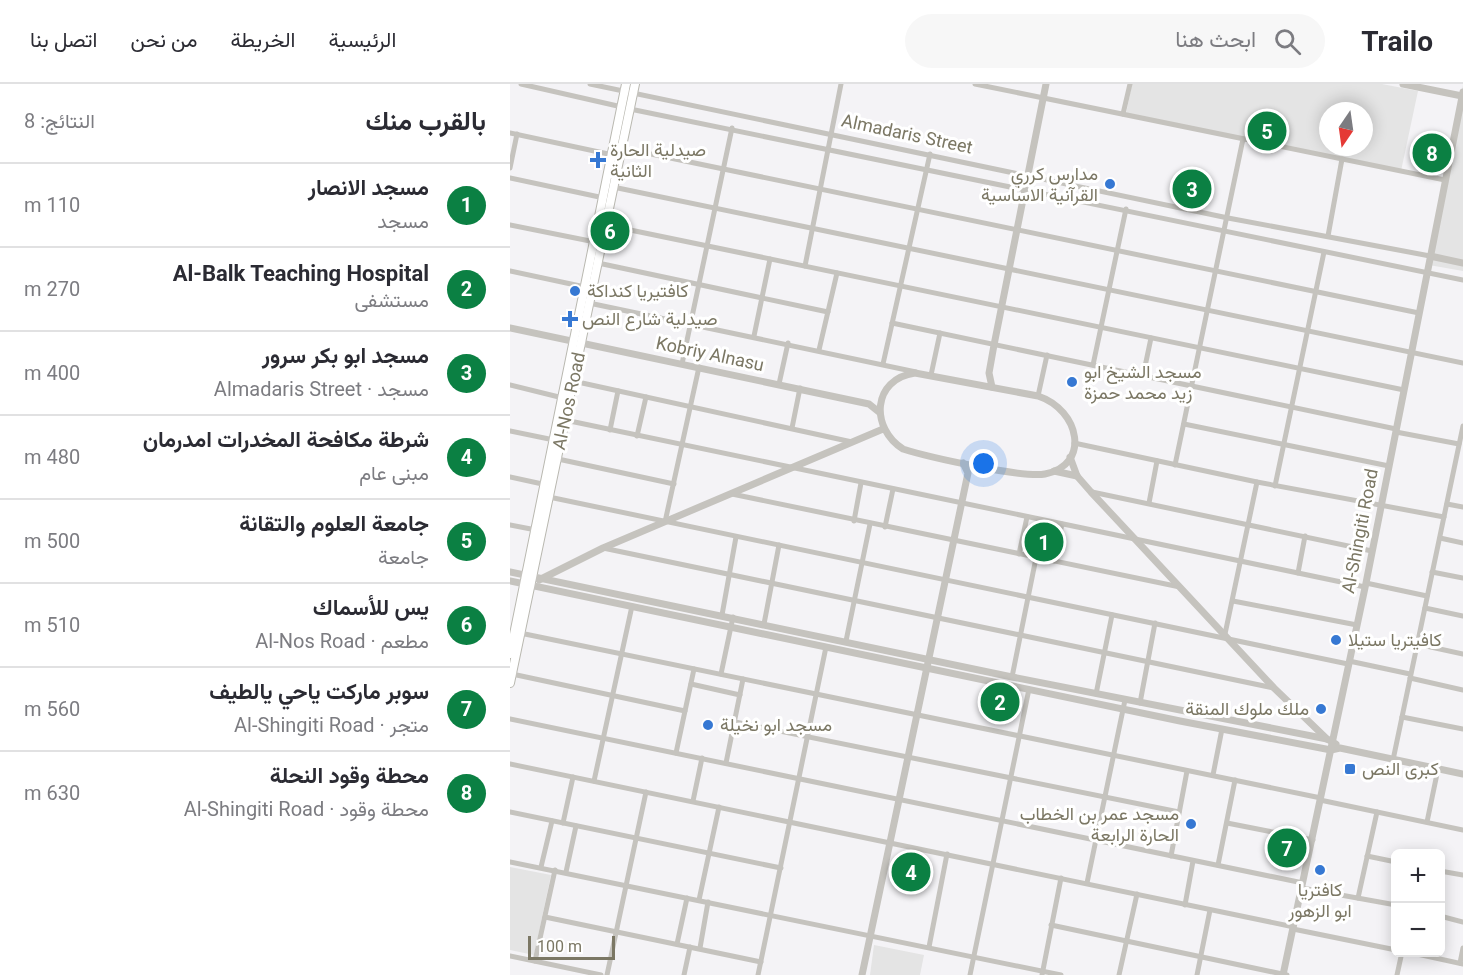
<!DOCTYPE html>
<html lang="ar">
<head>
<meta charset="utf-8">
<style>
	:root { --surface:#fff; --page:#f7f7f7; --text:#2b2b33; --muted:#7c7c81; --line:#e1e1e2; --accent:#0b8043 }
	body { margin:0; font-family:Roboto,Vazirmatn,sans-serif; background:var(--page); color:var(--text); direction:rtl }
	.controls { position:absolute; right:18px; bottom:18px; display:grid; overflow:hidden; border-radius:9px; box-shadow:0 3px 15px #0003 }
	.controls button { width:54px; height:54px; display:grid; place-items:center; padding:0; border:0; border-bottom:2px solid var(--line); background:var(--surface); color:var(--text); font:30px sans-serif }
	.compass { position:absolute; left:809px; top:18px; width:54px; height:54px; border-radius:50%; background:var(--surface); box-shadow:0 3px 15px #0003; rotate:193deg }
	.scale { position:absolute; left:18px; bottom:15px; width:87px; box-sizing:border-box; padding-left:6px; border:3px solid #7b7764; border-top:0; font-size:16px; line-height:21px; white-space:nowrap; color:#7b7764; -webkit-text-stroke:4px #fff; paint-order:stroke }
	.you { position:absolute; left:474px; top:380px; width:21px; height:21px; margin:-15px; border:4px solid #fff; border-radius:50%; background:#1a73e8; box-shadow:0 0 0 9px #1a73e833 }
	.badge { display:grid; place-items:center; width:39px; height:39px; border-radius:50%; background:var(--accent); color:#fff; font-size:20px; font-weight:700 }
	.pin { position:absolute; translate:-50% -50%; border:3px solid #fff; box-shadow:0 2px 6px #0006 }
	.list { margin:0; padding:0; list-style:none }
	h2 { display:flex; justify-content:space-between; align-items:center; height:78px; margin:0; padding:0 24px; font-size:26px }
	h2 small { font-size:20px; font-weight:400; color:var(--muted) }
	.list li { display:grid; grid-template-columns:39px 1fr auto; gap:18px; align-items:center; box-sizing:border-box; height:84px; padding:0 24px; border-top:2px solid var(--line) }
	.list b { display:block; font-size:22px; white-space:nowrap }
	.list p { margin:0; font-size:20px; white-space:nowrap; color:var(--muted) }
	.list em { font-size:20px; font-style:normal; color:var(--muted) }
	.icon { flex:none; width:33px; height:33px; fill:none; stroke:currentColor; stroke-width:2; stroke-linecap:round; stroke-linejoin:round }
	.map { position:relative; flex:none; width:953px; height:891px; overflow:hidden; direction:ltr }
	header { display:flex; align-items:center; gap:36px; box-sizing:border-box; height:84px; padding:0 30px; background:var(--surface); border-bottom:2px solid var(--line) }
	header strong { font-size:28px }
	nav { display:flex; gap:33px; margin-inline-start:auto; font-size:21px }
	.search { width:420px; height:54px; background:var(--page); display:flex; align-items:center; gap:15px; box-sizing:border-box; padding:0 21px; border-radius:33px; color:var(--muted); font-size:22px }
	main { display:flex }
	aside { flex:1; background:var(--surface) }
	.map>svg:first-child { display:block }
	.built { fill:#e4e4e4; fill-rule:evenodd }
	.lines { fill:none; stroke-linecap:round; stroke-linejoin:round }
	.secondary-casing { stroke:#b9b8b0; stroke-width:10 }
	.minor { stroke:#c5c3be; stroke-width:5 }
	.tertiary { stroke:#c5c3be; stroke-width:7 }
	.secondary { stroke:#fff; stroke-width:8 }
	.poi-dot { fill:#3678d3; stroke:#fff; stroke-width:2 }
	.labels { text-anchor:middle; stroke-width:6; stroke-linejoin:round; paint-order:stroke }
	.street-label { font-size:18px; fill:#7b7764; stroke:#fff }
	.poi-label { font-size:18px; fill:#7b7764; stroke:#fff; text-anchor:start }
</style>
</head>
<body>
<header>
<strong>Trailo</strong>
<div class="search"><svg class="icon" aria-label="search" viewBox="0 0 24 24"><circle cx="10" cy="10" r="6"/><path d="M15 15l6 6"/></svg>ابحث هنا</div>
<nav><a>الرئيسية</a><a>الخريطة</a><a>من نحن</a><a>اتصل بنا</a></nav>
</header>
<main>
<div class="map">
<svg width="953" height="891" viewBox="0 0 953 891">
	<rect width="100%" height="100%" fill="#f4f3f6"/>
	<g class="built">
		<path d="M622 0H872L908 7 891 87 616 30ZM818 27H854V63H818Z"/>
		<path d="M953 1V187L919 181Z"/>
		<path d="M0 783 41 791 24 871 0 866Z"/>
		<path d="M364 861 414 871 410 891H360Z"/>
	</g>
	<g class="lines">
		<defs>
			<g id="secondary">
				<path d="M0 570 116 0"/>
				<path d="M0 599 125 0"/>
			</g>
		</defs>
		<use href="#secondary" class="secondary-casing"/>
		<g class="minor">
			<path d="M11 0 112 23"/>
			<path d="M80 0 718 134 920 172"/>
			<path d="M465 0 935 96"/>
			<path d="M120 25 953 196"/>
			<path d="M613 30 620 0"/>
			<path d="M0 49 103 71"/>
			<path d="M112 64 909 229"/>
			<path d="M0 84 7 50"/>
			<path d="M0 94 94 114"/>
			<path d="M103 103 953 279"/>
			<path d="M0 141 85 158"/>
			<path d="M96 141 894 306"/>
			<path d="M818 152 832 75"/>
			<path d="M88 179 318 228"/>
			<path d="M295 182 331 0"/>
			<path d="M0 187 75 203"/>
			<path d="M79 219 406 288"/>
			<path d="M382 239 886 345"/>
			<path d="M244 252 260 175"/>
			<path d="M309 266 327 189"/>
			<path d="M172 280 222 44"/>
			<path d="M373 280 420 70"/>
			<path d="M583 281 616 125"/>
			<path d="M421 291 430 249"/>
			<path d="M633 292 641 254"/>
			<path d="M63 297 342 358"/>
			<path d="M269 300 278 259"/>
			<path d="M0 301 53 314"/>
			<path d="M528 312 537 271"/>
			<path d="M55 336 855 503"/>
			<path d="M674 340 879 382"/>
			<path d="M282 344 290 304"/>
			<path d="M100 346 108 307"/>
			<path d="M0 347 44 356"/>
			<path d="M886 348 949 360"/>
			<path d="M127 352 136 313"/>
			<path d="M564 359 747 398 934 433"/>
			<path d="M48 375 164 400"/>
			<path d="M665 381 733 55"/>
			<path d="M0 393 37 401"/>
			<path d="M765 402 814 168"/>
			<path d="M582 408 862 467"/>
			<path d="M222 410 670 503"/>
			<path d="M39 413 838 580"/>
			<path d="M639 419 647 377"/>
			<path d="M937 420 953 423"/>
			<path d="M344 437 351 399"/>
			<path d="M155 438 189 283"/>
			<path d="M0 441 26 446"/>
			<path d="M375 443 383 405"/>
			<path d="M930 454 953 459"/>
			<path d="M93 464 764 604"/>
			<path d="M509 470 517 433"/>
			<path d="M544 477 552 440"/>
			<path d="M922 488 953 494"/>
			<path d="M788 489 795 452"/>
			<path d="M856 499 917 512"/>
			<path d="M723 517 847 541"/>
			<path d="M915 524 953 532"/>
			<path d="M212 531 226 453"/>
			<path d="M254 540 269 461"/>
			<path d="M10 549 811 714"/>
			<path d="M715 550 747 398"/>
			<path d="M336 557 360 440"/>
			<path d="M907 560 953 570"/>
			<path d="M839 577 900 590"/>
			<path d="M2 590 175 627"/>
			<path d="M211 590 223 533"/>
			<path d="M502 593 526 474"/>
			<path d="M900 594 953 606"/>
			<path d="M181 600 230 611"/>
			<path d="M586 610 602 531"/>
			<path d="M630 619 645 539"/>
			<path d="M892 633 953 645"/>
			<path d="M0 635 793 799"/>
			<path d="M225 638 669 728"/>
			<path d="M166 669 184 585"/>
			<path d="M883 676 953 342"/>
			<path d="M216 679 233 595"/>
			<path d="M0 680 784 843"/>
			<path d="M703 691 712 645"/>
			<path d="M84 697 122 522"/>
			<path d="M810 716 953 746"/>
			<path d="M183 717 192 674"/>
			<path d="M0 728 271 784"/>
			<path d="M917 738 928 685"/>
			<path d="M53 739 63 693"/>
			<path d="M717 739 803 756"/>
			<path d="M661 772 677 687"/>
			<path d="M857 772 886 778"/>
			<path d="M0 778 551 891"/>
			<path d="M708 781 725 696"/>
			<path d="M31 783 42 737"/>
			<path d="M930 787 953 791"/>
			<path d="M56 788 66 742"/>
			<path d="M577 799 615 616"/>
			<path d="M792 804 886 821"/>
			<path d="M848 814 867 728"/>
			<path d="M189 816 209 723"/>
			<path d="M675 821 683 777"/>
			<path d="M930 832 953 838"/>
			<path d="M35 833 251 878"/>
			<path d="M541 841 777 891"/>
			<path d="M783 845 886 866"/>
			<path d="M167 860 177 814"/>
			<path d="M419 863 437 770"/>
			<path d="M190 864 198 818"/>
			<path d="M898 868 953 880"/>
			<path d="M0 872 91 891"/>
			<path d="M25 877 45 786"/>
			<path d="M950 879 953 864"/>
			<path d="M97 891 136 708"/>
			<path d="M174 891 180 863"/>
			<path d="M248 891 316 563"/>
			<path d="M460 891 519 605"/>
			<path d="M532 891 551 794"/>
			<path d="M609 891 627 810"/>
			<path d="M687 891 700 826"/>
			<path d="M887 891 892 868"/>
		</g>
		<g class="tertiary">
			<path d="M893 0 952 12"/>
			<path d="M920 172 953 179"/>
			<path d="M0 244 359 320 369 328"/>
			<path d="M405 289 528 312C570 326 581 381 535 390 512 394 418 373 393 365 360 344 362 295 405 289Z"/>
			<path d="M482 303 479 289 484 261 536 0"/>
			<path d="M560 373 567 392 581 408 764 604 817 655"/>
			<path d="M544 387 567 392"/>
			<path d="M0 488 502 593 817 655 826 660"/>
			<path d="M29 496 93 464 373 345"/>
			<path d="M0 497 670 637 821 666 830 664 953 690"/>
			<path d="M352 891 458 389 453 379"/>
			<path d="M773 891 856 499 953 8"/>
		</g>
		<use href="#secondary" class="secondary"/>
	</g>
	<g class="poi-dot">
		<path d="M85 67h6v6h6v6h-6v6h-6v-6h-6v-6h6z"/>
		<circle cx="600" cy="100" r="6"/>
		<circle cx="65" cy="207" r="6"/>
		<path d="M57 226h6v6h6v6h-6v6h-6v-6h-6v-6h6z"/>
		<circle cx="562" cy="298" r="6"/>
		<circle cx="826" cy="556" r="6"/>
		<circle cx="811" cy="625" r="6"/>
		<circle cx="198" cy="641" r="6"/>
		<rect x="834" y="679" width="12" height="12" rx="3"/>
		<circle cx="681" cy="740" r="6"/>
		<circle cx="810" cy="786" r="6"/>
	</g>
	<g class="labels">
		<g class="street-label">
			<text transform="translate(397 50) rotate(12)" y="6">Almadaris Street</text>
			<text transform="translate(200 270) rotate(12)" y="6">Kobriy Alnasu</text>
			<text transform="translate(59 317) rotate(-78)" y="6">Al-Nos Road</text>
			<text transform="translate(850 447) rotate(-79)" y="6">Al-Shingiti Road</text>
		</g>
		<g class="poi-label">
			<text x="100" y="72">صيدلية الحارة<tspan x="100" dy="21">الثانية</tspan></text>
			<text x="588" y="96" text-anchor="end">مدارس كرري<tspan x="588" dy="21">القرآنية الاساسية</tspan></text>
			<text x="77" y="213">كافتيريا كنداكة</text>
			<text x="72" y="241">صيدلية شارع النص</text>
			<text x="574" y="294">مسجد الشيخ ابو<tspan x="574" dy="21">زيد محمد حمزة</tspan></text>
			<text x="838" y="562">كافيتريا ستيلا</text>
			<text x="799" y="631" text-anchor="end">ملك ملوك المنقة</text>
			<text x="210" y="647">مسجد ابو نخيلة</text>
			<text x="852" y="691">كبرى النص</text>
			<text x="669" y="736" text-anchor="end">مسجد عمر بن الخطاب<tspan x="669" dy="21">الحارة الرابعة</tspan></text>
			<text x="810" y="812" text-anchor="middle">كافتريا<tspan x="810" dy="21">ابو الزهور</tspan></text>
		</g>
	</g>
</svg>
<div class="controls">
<button>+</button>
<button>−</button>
</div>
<svg class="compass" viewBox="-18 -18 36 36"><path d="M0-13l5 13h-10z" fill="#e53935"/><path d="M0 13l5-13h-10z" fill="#7c7c81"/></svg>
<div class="scale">100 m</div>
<div class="you"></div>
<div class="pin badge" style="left:534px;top:458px">1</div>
<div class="pin badge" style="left:490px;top:618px">2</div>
<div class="pin badge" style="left:682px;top:105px">3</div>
<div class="pin badge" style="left:401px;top:788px">4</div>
<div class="pin badge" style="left:757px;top:47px">5</div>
<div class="pin badge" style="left:100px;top:147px">6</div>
<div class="pin badge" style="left:777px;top:764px">7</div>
<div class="pin badge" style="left:922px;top:69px">8</div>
</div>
<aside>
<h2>بالقرب منك<small>النتائج: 8</small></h2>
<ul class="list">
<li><span class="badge">1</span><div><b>مسجد الانصار</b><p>مسجد</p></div><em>110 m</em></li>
<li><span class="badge">2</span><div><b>Al-Balk Teaching Hospital</b><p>مستشفى</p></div><em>270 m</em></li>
<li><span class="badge">3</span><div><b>مسجد ابو بكر سرور</b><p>مسجد · Almadaris Street</p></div><em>400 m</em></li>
<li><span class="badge">4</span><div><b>شرطة مكافحة المخدرات امدرمان</b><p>مبنى عام</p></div><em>480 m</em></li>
<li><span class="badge">5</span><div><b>جامعة العلوم والتقانة</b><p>جامعة</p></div><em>500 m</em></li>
<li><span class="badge">6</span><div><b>يس للأسماك</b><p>مطعم · Al-Nos Road</p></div><em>510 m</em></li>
<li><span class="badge">7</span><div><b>سوبر ماركت ياحي يالطيف</b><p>متجر · Al-Shingiti Road</p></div><em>560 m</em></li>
<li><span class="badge">8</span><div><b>محطة وقود النحلة</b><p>محطة وقود · Al-Shingiti Road</p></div><em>630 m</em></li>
</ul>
</aside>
</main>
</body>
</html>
